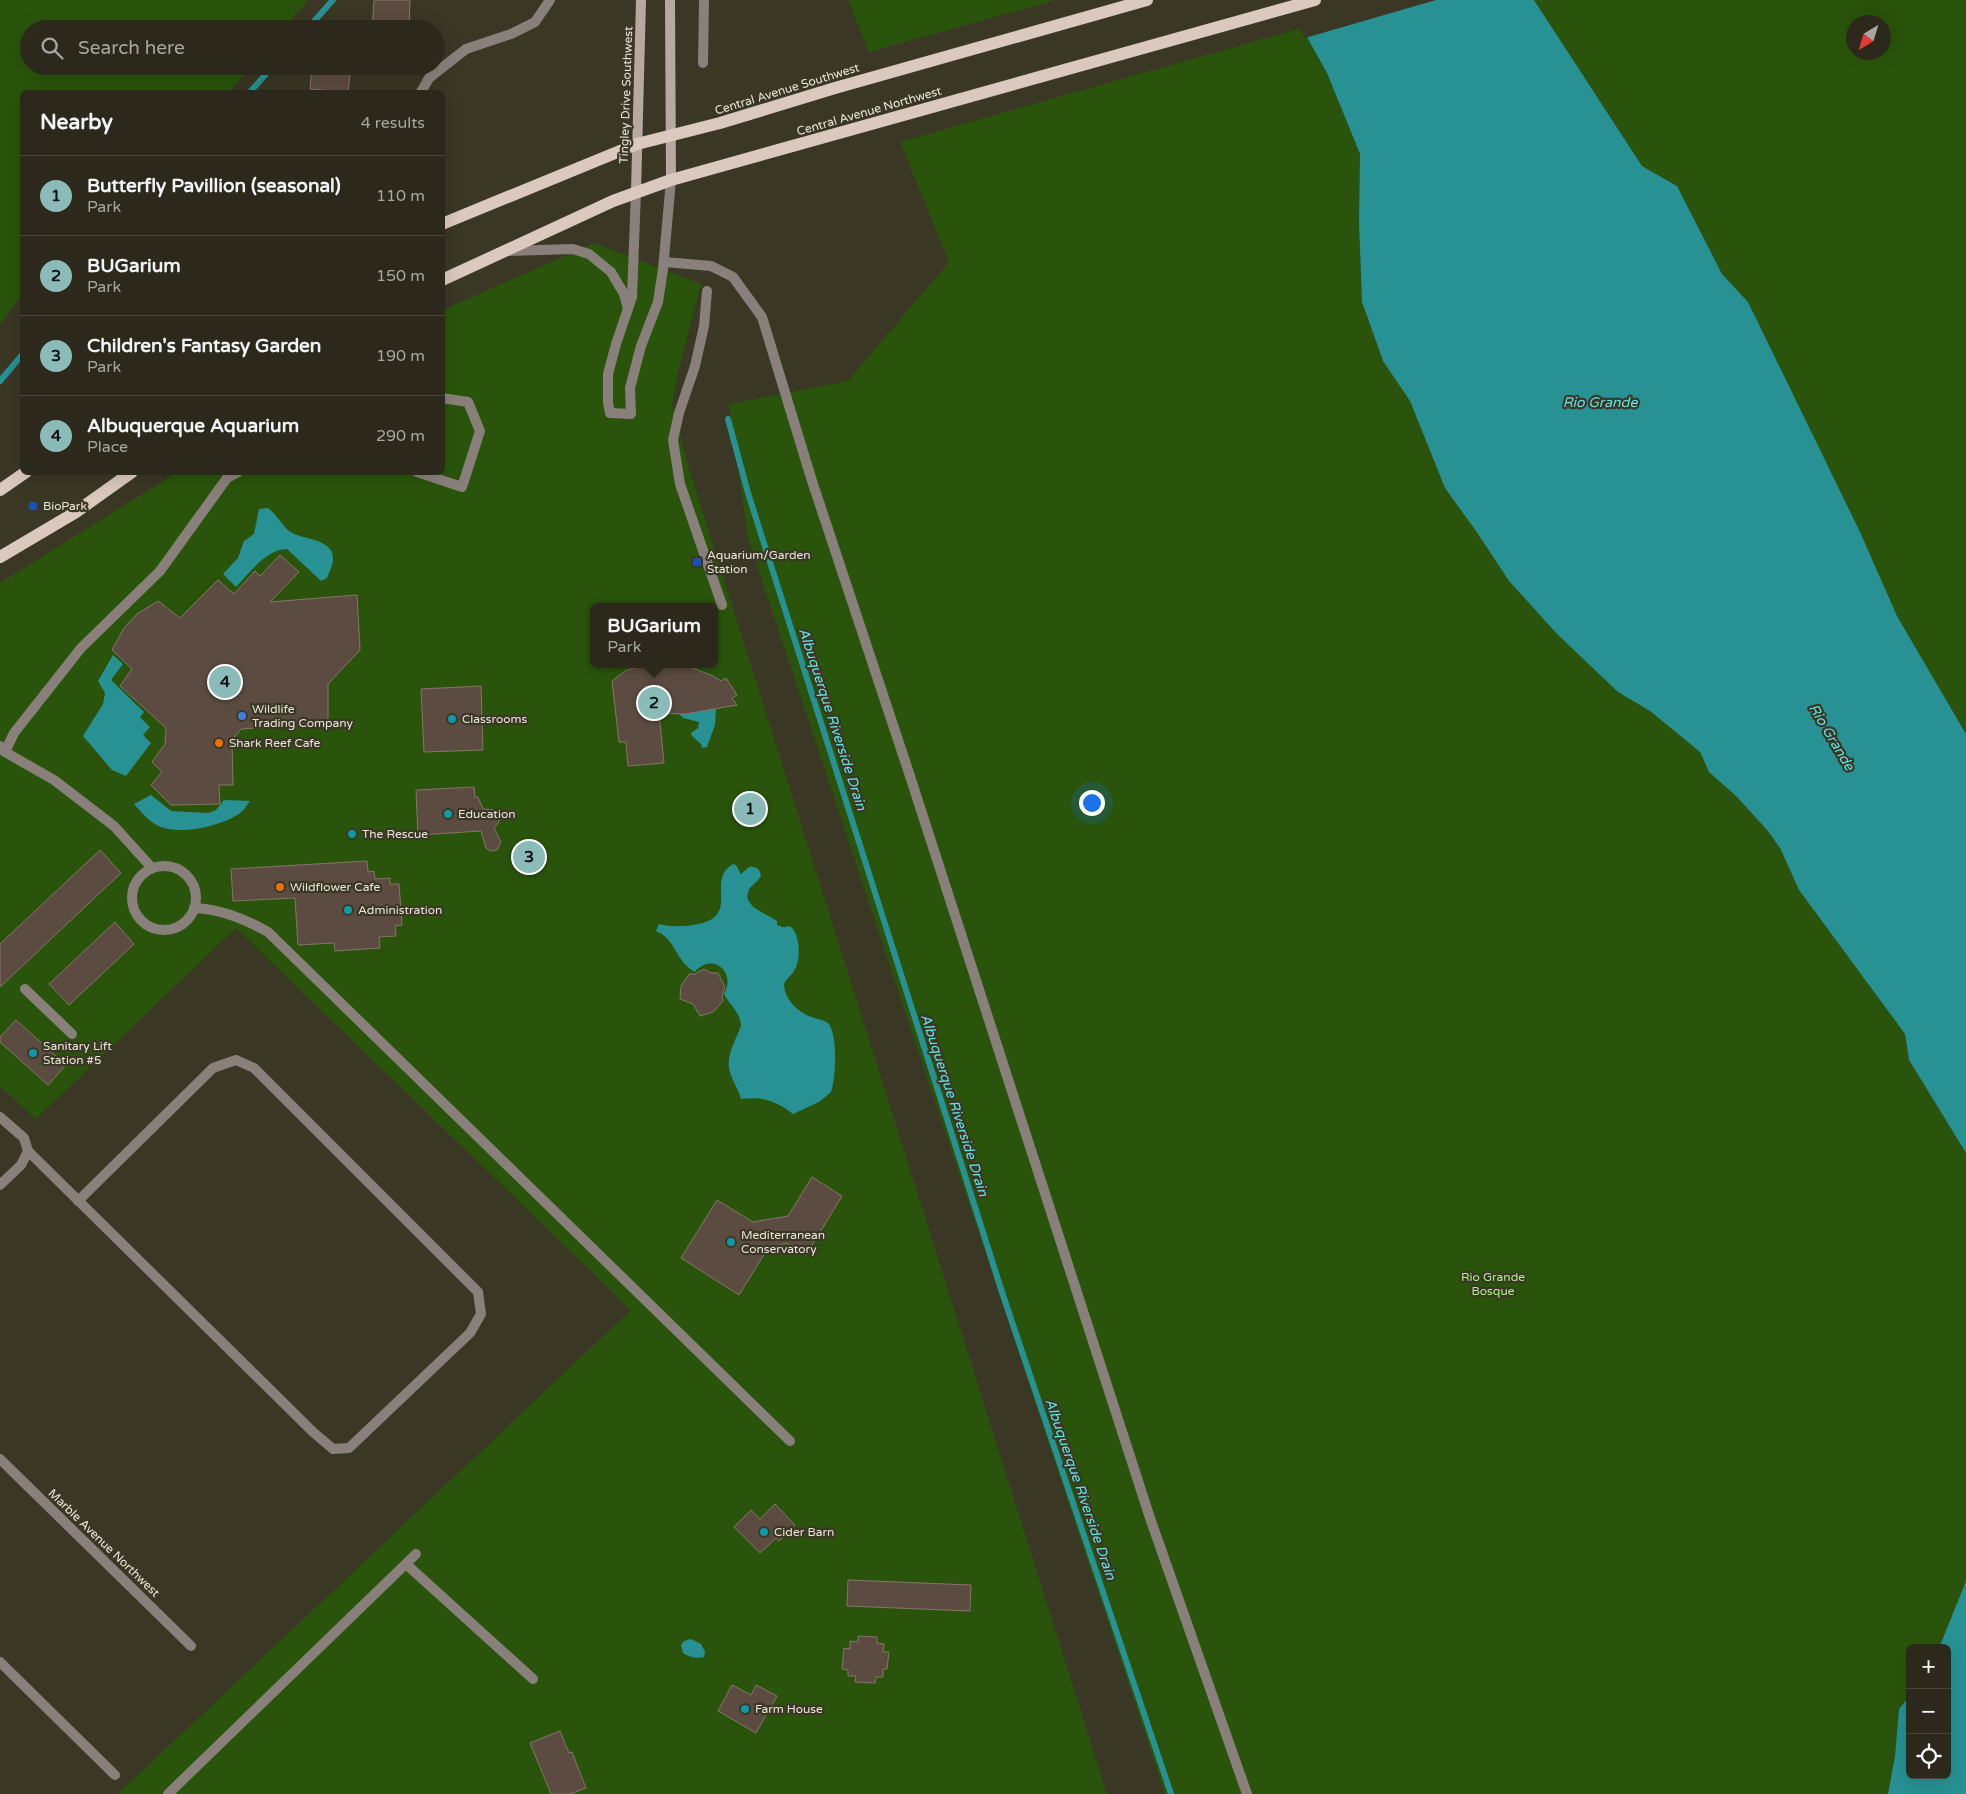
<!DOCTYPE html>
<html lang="en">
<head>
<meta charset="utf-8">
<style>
	:root { --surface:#2c291c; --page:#343125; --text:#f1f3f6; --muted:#a6a6a3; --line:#48453b; --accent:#8bbbb9 }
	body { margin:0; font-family:"Varela Round",sans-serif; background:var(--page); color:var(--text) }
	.controls { position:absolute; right:15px; bottom:15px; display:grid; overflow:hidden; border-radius:8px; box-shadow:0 5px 20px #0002 }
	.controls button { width:45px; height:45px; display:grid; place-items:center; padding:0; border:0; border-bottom:1px solid var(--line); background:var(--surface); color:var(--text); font:25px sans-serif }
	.compass { position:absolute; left:1846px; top:15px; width:45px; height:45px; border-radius:50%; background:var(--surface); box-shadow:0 5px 20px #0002; rotate:218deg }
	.you { position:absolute; left:1091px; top:802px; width:18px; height:18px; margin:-12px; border:4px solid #fff; border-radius:50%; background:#1a73e8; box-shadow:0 0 0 8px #1a73e833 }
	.badge { display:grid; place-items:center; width:32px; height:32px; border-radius:50%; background:var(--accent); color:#111; font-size:16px; font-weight:700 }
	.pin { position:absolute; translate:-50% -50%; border:2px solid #fff; box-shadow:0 1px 5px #0006 }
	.popup { position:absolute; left:590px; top:603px; width:128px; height:65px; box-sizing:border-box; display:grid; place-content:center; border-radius:8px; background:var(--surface); filter:drop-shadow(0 1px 4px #0005); font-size:16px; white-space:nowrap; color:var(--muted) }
	.popup b { font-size:19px; color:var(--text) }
	.popup::after { content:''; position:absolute; left:50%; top:100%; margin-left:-10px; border:10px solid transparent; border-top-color:var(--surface) }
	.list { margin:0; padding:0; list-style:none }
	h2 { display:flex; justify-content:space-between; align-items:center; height:65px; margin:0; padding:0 20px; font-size:21px }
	h2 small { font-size:16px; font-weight:400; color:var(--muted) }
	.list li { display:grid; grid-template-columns:32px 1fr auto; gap:15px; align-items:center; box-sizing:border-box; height:80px; padding:0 20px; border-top:1px solid var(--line) }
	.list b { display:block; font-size:19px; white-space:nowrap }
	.list p { margin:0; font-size:16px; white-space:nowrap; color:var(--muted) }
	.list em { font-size:16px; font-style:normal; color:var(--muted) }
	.icon { flex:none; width:28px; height:28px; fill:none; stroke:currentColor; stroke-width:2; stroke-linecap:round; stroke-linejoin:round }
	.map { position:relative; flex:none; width:1966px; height:1794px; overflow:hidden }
	.search { position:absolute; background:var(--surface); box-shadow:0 5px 20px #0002; left:20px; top:20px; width:425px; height:55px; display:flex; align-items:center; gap:12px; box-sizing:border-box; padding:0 18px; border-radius:28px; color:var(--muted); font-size:19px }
	.panel { position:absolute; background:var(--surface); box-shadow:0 5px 20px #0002; left:20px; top:90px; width:425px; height:385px; border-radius:8px }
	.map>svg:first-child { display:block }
	.green { fill:#2a540b; fill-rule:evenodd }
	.water { fill:#279193 }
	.pier { fill:#3b3725 }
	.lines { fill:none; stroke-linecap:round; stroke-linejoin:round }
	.stream { stroke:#279193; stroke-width:6 }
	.building { fill:#5c4b41; stroke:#88756a }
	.lane { stroke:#89807b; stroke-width:10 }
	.street { stroke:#89807b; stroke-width:10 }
	.secondary { stroke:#b7a9a2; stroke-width:10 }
	.primary { stroke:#dbc9bf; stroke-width:12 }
	.transit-dot { fill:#1a4fb4; stroke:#3b3725; stroke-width:2 }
	.shop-dot { fill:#3f7fe0; stroke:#3b3725; stroke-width:2 }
	.culture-dot { fill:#0f9aa8; stroke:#3b3725; stroke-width:2 }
	.food-dot { fill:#e8710a; stroke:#3b3725; stroke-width:2 }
	.labels { text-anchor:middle; stroke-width:4.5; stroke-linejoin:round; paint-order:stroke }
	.street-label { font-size:12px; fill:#e8e5db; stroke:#3b3725 }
	.poi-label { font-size:12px; fill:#e8e5db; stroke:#3b3725; text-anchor:start }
	.park-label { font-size:12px; fill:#adee8b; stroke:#3b3725 }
	.water-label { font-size:14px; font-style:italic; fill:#5fe5e7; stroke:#3b3725 }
</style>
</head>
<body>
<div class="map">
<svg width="1966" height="1794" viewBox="0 0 1966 1794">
	<rect width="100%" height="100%" fill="#3b3725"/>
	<g class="green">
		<path d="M0 0H308L283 29H29V66H252L229 92H22V295L0 324Z"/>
		<path d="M848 0H1056L869 52Z"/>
		<path d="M1534 0H1966V734L1897 616 1748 302 1722 274 1677 186 1642 166ZM1854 22H1884V52H1854Z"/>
		<path d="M1302 28 1327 73 1360 154 1359 222 1362 302 1383 361 1410 401 1445 488 1476 531 1509 581 1557 634 1618 692 1650 711 1700 752 1709 772 1736 796 1768 831 1780 848 1799 890 1905 1034 1909 1060 1966 1153V1581L1939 1648H1910V1695L1899 1709 1895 1756 1888 1794H1165L748 538 729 404 848 381 949 262 900 142Z"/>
		<path d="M594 243 701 284 678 373 672 405 689 469 1107 1794H118L631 1310 236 928 36 1119 0 1086V583L176 473 442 472 443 310ZM594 607H714V664H594Z"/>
	</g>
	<g class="water">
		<path d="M1300 0H1534L1642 166 1677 186 1722 274 1748 302 1860 532 1897 616 1966 734V1153L1909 1060 1905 1034 1799 890 1780 848 1768 831 1736 796 1709 772 1700 752 1650 711 1618 692 1557 634 1509 581 1476 531 1445 488 1410 401 1383 361 1362 302 1359 222 1360 154 1327 73 1302 28Z"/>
		<path d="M268 508C277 515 281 524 289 531 301 540 334 538 333 559 333 565 329 573 327 578L321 581 287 549C267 549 249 573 236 587L223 574 238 558 244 541 254 534 259 509Z"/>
		<path d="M113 655 123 664 111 680 144 712 140 717 150 727 143 735 151 743 126 776 112 770 83 736 103 704 105 693 98 681Z"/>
		<path d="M716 709 715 725 707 747 702 748 701 744 692 736 691 733 698 728 699 722 683 718 679 714Z"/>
		<path d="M151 795 171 811 208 813 216 810 224 800 250 801C247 805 244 810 240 813 222 826 182 835 161 827 150 823 142 813 134 804Z"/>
		<path d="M733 864 736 865 741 874 749 867C756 866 760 869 761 876 758 881 753 884 750 888 739 906 766 913 777 921V925C781 927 784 928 789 926 801 932 801 961 794 971 791 976 786 979 784 984 784 998 797 1011 809 1016 815 1019 823 1019 828 1023 838 1033 836 1079 831 1092L819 1102 793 1114C777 1101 762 1096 741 1099 738 1088 731 1079 729 1068 727 1054 736 1039 741 1026 740 1011 730 1006 724 994 737 971 711 952 695 972 674 960 677 940 656 931L659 924C672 927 684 927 698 924 741 916 705 880 733 864Z"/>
		<path d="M1966 1581V1794H1888L1895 1756 1899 1709 1910 1695V1775H1947V1648H1939Z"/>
		<path d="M691 1639 701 1644 705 1652 704 1657C696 1659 690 1657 683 1653L681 1645 684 1641Z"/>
	</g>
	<path class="pier" d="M1297 0H1436L1305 38 1299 28Z"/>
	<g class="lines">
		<g class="stream">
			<path d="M307 29 333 0"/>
			<path d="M250 92 273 66"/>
			<path d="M0 381 22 355"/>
			<path d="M728 419 748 493 1002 1292 1171 1794"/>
		</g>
	</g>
	<g class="building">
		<path d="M374 0H410L409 29H372Z"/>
		<path d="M312 66H351L348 92 310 89Z"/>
		<path d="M280 555 299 572 270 602 357 595 360 650 328 684V723L241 729 232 740 233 785H219L220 804 171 805 151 785 162 772 152 762 165 744 166 728 120 686 132 669 112 650 124 628 137 614 158 601 180 618 218 580 234 594 255 571 260 576Z"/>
		<path d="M645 664 685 665 713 676 721 681 726 678 737 695 732 698 737 705 685 714 659 713 664 763 628 766 626 742H619L612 681 625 671Z"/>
		<path d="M481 686 483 750 424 752 421 689Z"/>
		<path d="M474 787 475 797H478L483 809 494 810 499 816V822L494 828 501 842 497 850 491 851 486 848 481 831 418 835 416 790Z"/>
		<path d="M100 850 121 873 0 987V944Z"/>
		<path d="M367 861 368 872 374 871 375 879 390 878V884H399L402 925 395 926 396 936 379 937 380 948 335 951 334 943 298 945 295 898 233 901 231 869Z"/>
		<path d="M115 922 134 944 69 1005 49 984Z"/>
		<path d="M704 969 711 973H718L725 987 722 996 723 1001 713 1012 700 1016 693 1004 680 999 681 986 689 974H695Z"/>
		<path d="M16 1020 66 1065 48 1085 0 1042V1037Z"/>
		<path d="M812 1177 842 1196 806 1255 787 1243 768 1248 739 1295 681 1258 717 1200 753 1222 788 1216Z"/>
		<path d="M775 1504 795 1525 779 1541 776 1538 760 1553 734 1527 751 1510 760 1519Z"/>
		<path d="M848 1580 971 1585 970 1611 847 1606Z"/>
		<path d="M858 1636 877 1637V1643L884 1644 883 1652H889L887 1669H883V1677H876L875 1683 855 1682 856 1676H848V1670L842 1669 844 1648 850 1649V1641L858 1642Z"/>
		<path d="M732 1685 751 1695 756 1685 777 1696 756 1733 718 1711Z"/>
		<path d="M560 1731 569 1753 572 1752 586 1788 570 1794H551L530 1743Z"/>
	</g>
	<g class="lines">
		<g class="lane">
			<path d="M703 63 704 0"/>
			<path d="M421 92 429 78 466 49 511 34 535 22 550 0"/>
			<path d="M664 262 711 266 733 277 762 317 812 481 908 770 1150 1518 1247 1794"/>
			<path d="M707 291 704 326 695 366 679 413 673 440 680 484 722 605"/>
			<path d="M417 472 462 487 480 431 468 402 442 398"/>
			<path d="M0 746 5 752 54 780 114 826 152 868"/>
			<path d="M5 752 14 733 81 648 160 571 227 478 238 472"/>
			<circle cx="164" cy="898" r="32"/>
			<path d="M194 908C221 909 245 919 268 932L790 1441"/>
			<path d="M25 989 72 1034"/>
			<path d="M28 1151 313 1432 333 1449 349 1448 470 1333 481 1314 478 1292 254 1068 236 1060 213 1068 78 1201"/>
			<path d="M406 1564 533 1679"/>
			<path d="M0 1662 115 1775"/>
			<path d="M168 1794 416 1554"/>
		</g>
		<g class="street">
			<path d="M636 191 632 297 616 344 608 374V403L610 413 631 414 630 388 641 346 658 302 663 269 671 180"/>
			<path d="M507 251 573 249 589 254 611 272 624 294 628 309"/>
			<path d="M0 1117 24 1138 28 1151 21 1165 0 1185"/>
			<path d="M0 1459 191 1646"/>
		</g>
		<g class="secondary">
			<path d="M670 0 671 180"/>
			<path d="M636 191 641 0"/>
		</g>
		<g class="primary">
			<path d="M442 224 637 144 720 123 835 88 1147 0"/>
			<path d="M442 280 613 201 671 180 1315 0"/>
			<path d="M0 490 26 472"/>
			<path d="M0 557 76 512 132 472"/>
		</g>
	</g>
	<g class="transit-dot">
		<rect x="28" y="501" width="10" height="10" rx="2.5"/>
		<rect x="692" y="557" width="10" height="10" rx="2.5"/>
	</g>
	<circle class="shop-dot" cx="242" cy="716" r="5"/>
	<g class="culture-dot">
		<circle cx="452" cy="719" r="5"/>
		<circle cx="448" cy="814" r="5"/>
		<circle cx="352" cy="834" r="5"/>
		<circle cx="348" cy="910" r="5"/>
		<circle cx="33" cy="1053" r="5"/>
		<circle cx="731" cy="1242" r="5"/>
		<circle cx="764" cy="1532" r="5"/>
		<circle cx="745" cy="1709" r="5"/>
	</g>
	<g class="food-dot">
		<circle cx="219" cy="743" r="5"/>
		<circle cx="280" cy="887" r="5"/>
	</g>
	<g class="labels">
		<g class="street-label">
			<text transform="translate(787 89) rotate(-17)" y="4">Central Avenue Southwest</text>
			<text transform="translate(626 95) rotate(-88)" y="4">Tingley Drive Southwest</text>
			<text transform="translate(869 111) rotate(-16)" y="4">Central Avenue Northwest</text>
			<text transform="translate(104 1543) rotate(44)" y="4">Marble Avenue Northwest</text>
		</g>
		<g class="poi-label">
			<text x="43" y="510">BioPark</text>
			<text x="707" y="559">Aquarium/Garden<tspan x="707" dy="14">Station</tspan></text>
			<text x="252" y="713">Wildlife<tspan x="252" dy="14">Trading Company</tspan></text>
			<text x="462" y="723">Classrooms</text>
			<text x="229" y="747">Shark Reef Cafe</text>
			<text x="458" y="818">Education</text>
			<text x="362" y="838">The Rescue</text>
			<text x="290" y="891">Wildflower Cafe</text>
			<text x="358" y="914">Administration</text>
			<text x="43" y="1050">Sanitary Lift<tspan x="43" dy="14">Station #5</tspan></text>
			<text x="741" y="1239">Mediterranean<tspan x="741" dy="14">Conservatory</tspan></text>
			<text x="774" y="1536">Cider Barn</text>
			<text x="755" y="1713">Farm House</text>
		</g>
		<g class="park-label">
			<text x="1493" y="1281">Rio Grande<tspan x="1493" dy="14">Bosque</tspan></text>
		</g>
		<g class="water-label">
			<text x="1600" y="407">Rio Grande</text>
			<text transform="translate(833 719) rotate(72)" y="5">Albuquerque Riverside Drain</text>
			<text transform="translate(1832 737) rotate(59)" y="5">Rio Grande</text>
			<text transform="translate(955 1105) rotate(72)" y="5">Albuquerque Riverside Drain</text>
			<text transform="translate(1081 1489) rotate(71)" y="5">Albuquerque Riverside Drain</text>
		</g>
	</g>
</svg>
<div class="controls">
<button>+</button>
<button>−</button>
<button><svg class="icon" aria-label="locate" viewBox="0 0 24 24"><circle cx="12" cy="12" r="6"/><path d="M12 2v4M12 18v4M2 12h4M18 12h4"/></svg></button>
</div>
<svg class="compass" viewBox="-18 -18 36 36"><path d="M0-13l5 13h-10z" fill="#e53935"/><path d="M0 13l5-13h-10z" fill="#a6a6a3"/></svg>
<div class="you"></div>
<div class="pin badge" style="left:750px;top:809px">1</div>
<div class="pin badge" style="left:654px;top:703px">2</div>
<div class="popup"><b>BUGarium</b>Park</div>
<div class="pin badge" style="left:529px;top:857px">3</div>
<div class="pin badge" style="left:225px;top:682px">4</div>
<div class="search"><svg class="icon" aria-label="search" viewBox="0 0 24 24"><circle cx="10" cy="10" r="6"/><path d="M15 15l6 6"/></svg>Search here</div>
<section class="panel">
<h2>Nearby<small>4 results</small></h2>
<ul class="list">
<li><span class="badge">1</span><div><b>Butterfly Pavillion (seasonal)</b><p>Park</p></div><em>110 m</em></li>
<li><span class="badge">2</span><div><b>BUGarium</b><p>Park</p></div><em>150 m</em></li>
<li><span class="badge">3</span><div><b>Children's Fantasy Garden</b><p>Park</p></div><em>190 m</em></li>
<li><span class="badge">4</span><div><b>Albuquerque Aquarium</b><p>Place</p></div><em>290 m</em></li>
</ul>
</section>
</div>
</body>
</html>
